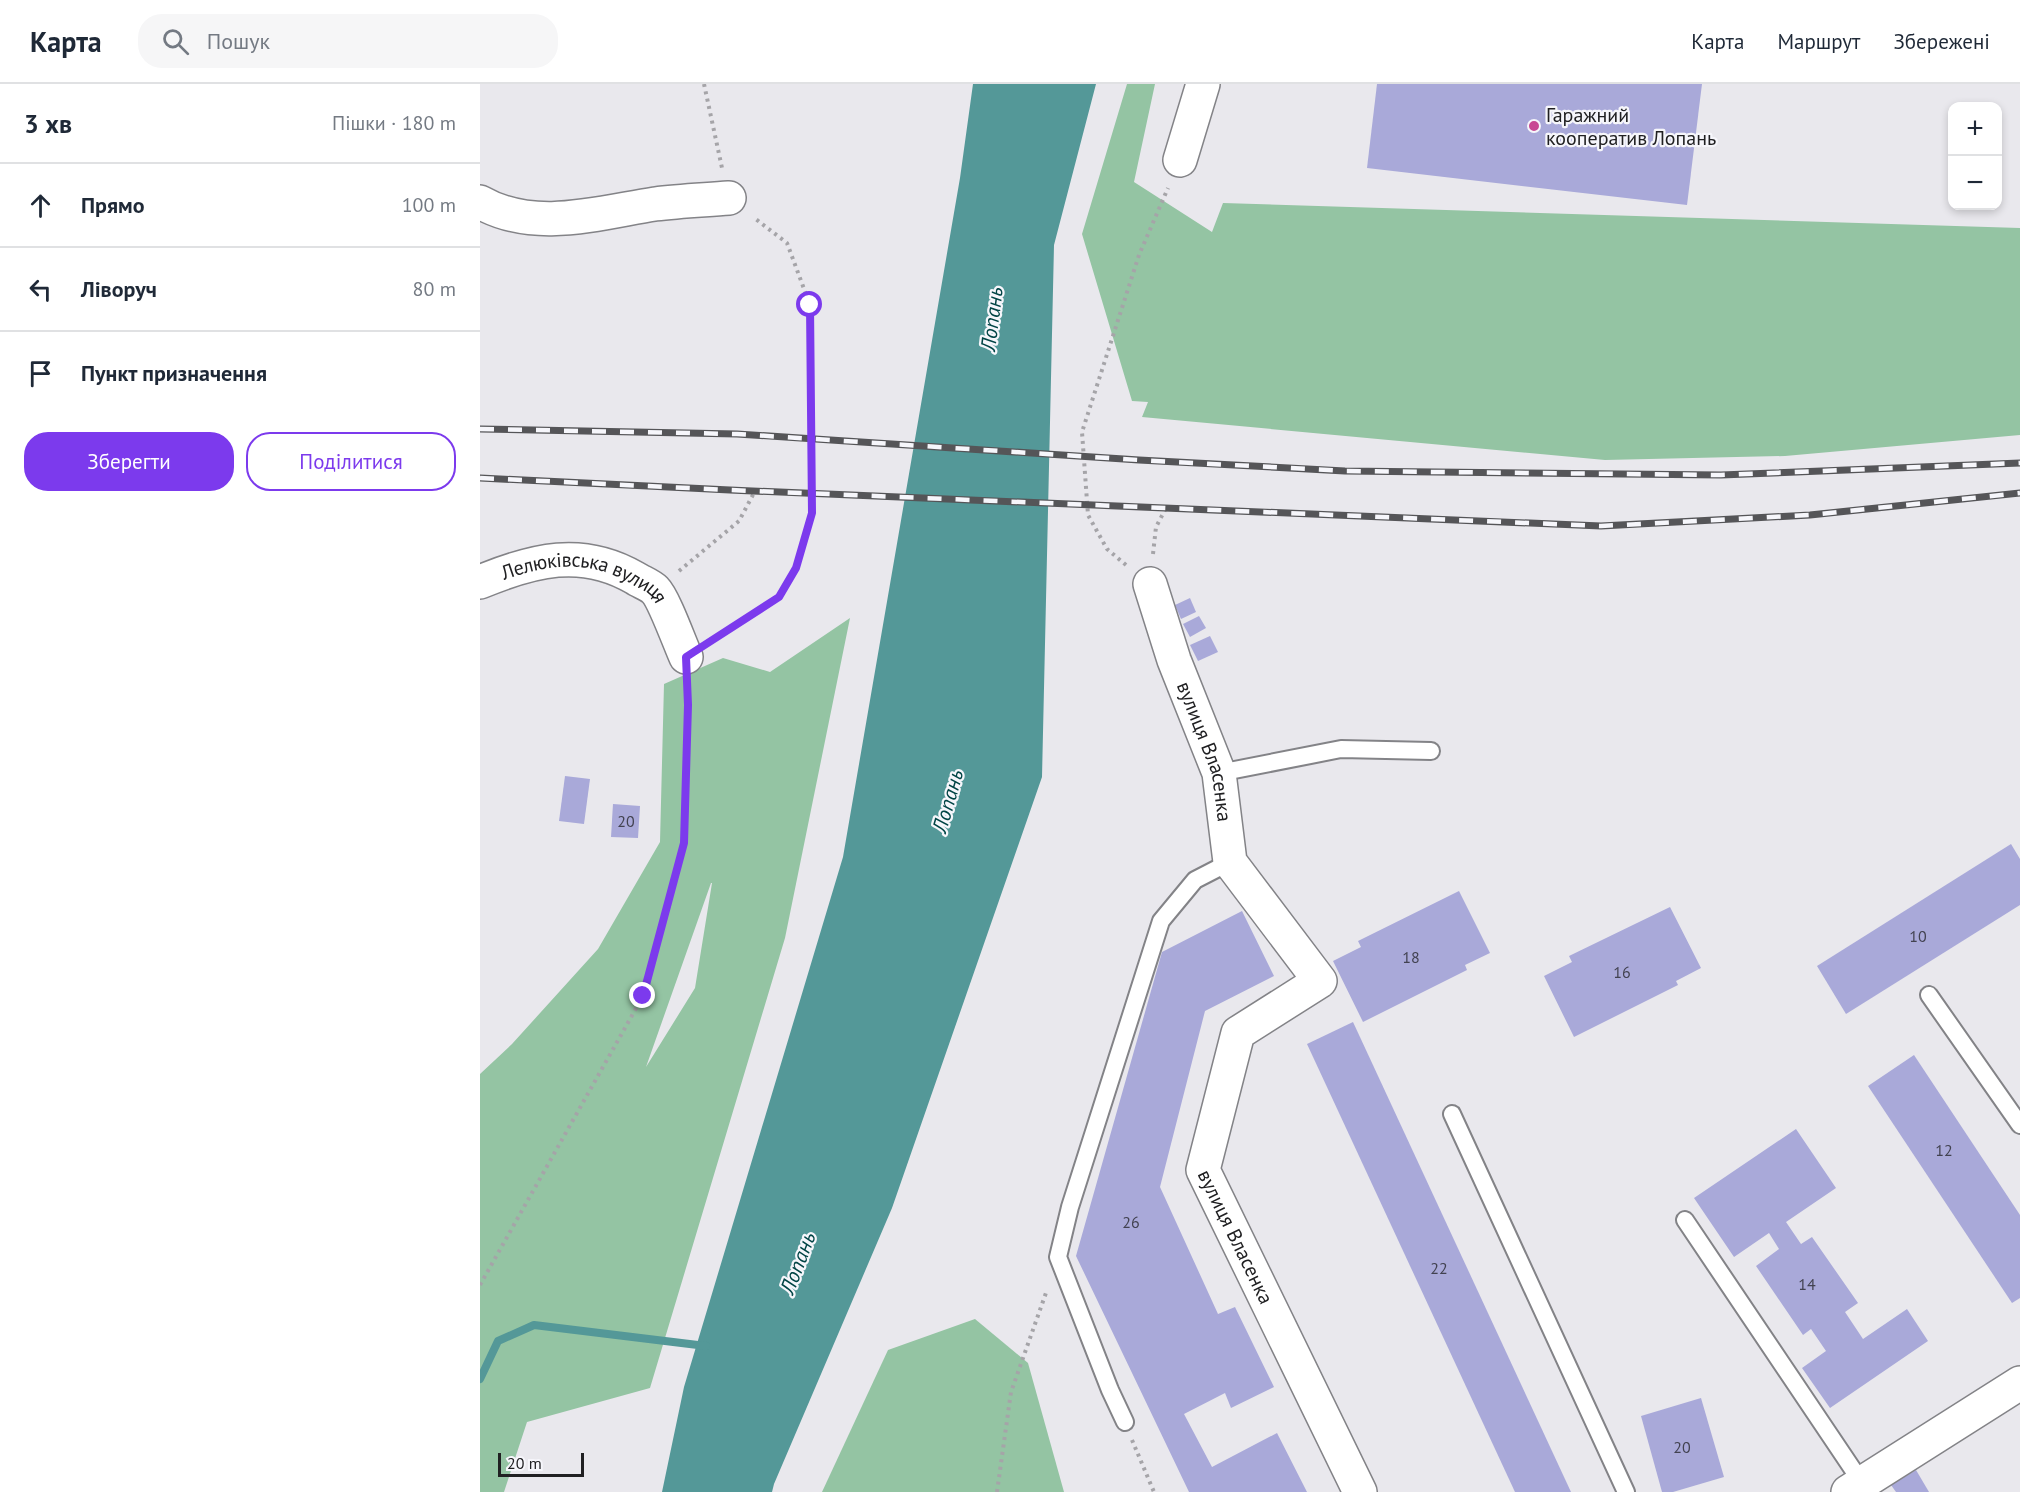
<!DOCTYPE html>
<html lang="uk">
<head>
<meta charset="utf-8">
<style>
	:root { --surface:#fff; --page:#f6f6f7; --text:#1f2937; --muted:#747a83; --line:#e0e1e3; --accent:#7c3aed }
	body { margin:0; font-family:"PT Sans",sans-serif; background:var(--page); color:var(--text) }
	.controls { position:absolute; right:18px; top:18px; display:grid; overflow:hidden; border-radius:12px; box-shadow:0 3px 9px #0003 }
	.controls button { width:54px; height:54px; display:grid; place-items:center; padding:0; border:0; border-bottom:2px solid var(--line); background:var(--surface); color:var(--text); font:30px sans-serif }
	.scale { position:absolute; left:18px; bottom:15px; width:86px; box-sizing:border-box; padding-left:6px; border:3px solid #202022; border-top:0; font-size:16px; line-height:21px; white-space:nowrap; color:#202022; -webkit-text-stroke:4px #f6f6fb; paint-order:stroke }
	.stop { position:absolute; width:18px; height:18px; margin:-14px; border:4px solid #7c3aed; border-radius:50%; background:#fff }
	.stop.end { background:#7c3aed; border-color:#fff; box-shadow:0 2px 6px #0008 }
	.list { margin:0; padding:0; list-style:none }
	h2 { display:flex; justify-content:space-between; align-items:center; height:78px; margin:0; padding:0 24px; font-size:26px }
	h2 small { font-size:20px; font-weight:400; color:var(--muted) }
	.list li { display:grid; grid-template-columns:39px 1fr auto; gap:18px; align-items:center; box-sizing:border-box; height:84px; padding:0 24px; border-top:2px solid var(--line) }
	.list b { display:block; font-size:22px; white-space:nowrap }
	.list em { font-size:20px; font-style:normal; color:var(--muted) }
	.actions { display:flex; gap:12px; padding:18px 24px }
	.actions a { flex:1; padding:14px 0; border:2px solid var(--accent); border-radius:24px; text-align:center; font-size:21px; color:var(--accent) }
	.actions .main { background:var(--accent); color:#fff }
	.icon { flex:none; width:33px; height:33px; fill:none; stroke:currentColor; stroke-width:2; stroke-linecap:round; stroke-linejoin:round }
	.map { position:relative; flex:none; width:1540px; height:1408px; overflow:hidden }
	header { display:flex; align-items:center; gap:36px; box-sizing:border-box; height:84px; padding:0 30px; background:var(--surface); border-bottom:2px solid var(--line) }
	header strong { font-size:28px }
	nav { display:flex; gap:33px; margin-inline-start:auto; font-size:21px }
	.search { width:420px; height:54px; background:var(--page); display:flex; align-items:center; gap:15px; box-sizing:border-box; padding:0 21px; border-radius:24px; color:var(--muted); font-size:22px }
	main { display:flex }
	aside { flex:1; background:var(--surface) }
	.map>svg:first-child { display:block }
	.forest { fill:#94c4a3; fill-rule:evenodd }
	.water { fill:#549898 }
	.lines { fill:none; stroke-linecap:round; stroke-linejoin:round }
	.stream { stroke:#549898; stroke-width:8 }
	.building { fill:#a9a9d9 }
	.lane-casing { stroke:#838387; stroke-width:20 }
	.street-casing { stroke:#838387; stroke-width:36 }
	.path { stroke:#a5a4a8; stroke-width:4; stroke-dasharray:3 4.5; stroke-linecap:butt }
	.lane { stroke:#fff; stroke-width:16 }
	.street { stroke:#fff; stroke-width:33 }
	.rail-casing { stroke:#555558; stroke-width:7 }
	.rail { stroke:#f6f6fb; stroke-width:4.5; stroke-dasharray:14; stroke-linecap:butt }
	.route { stroke:#7c3aed; stroke-width:8 }
	.poi-dot { fill:#c84893; stroke:#f6f6fb; stroke-width:2 }
	.labels { text-anchor:middle; stroke-width:4.5; stroke-linejoin:round; paint-order:stroke }
	.number-label { font-size:16px; fill:#424250 }
	.poi-label { font-size:20px; fill:#202022; stroke:#f6f6fb; text-anchor:start }
	.street-label { font-size:20px; fill:#202022; stroke:#f6f6fb }
	.water-label { font-size:21px; font-style:italic; fill:#014445; stroke:#f6f6fb }
</style>
</head>
<body>
<header>
<strong>Карта</strong>
<div class="search"><svg class="icon" aria-label="search" viewBox="0 0 24 24"><circle cx="10" cy="10" r="6"/><path d="M15 15l6 6"/></svg>Пошук</div>
<nav><a>Карта</a><a>Маршрут</a><a>Збережені</a></nav>
</header>
<main>
<aside>
<h2>3 хв<small>Пішки · 180 m</small></h2>
<ul class="list">
<li><svg class="icon" aria-label="ahead" viewBox="0 0 24 24"><path d="M12 20V5M6 11l6-6 6 6"/></svg><div><b>Прямо</b></div><em>100 m</em></li>
<li><svg class="icon" aria-label="left" viewBox="0 0 24 24"><path d="M17 20v-9H6M10 6l-5 5 5 5"/></svg><div><b>Ліворуч</b></div><em>80 m</em></li>
<li><svg class="icon" aria-label="arrive" viewBox="0 0 24 24"><path d="M6 21V4h12l-3 4 3 4H6"/></svg><div><b>Пункт призначення</b></div></li>
</ul>
<div class="actions"><a class="main">Зберегти</a><a>Поділитися</a></div>
</aside>
<div class="map">
<svg width="1540" height="1408" viewBox="0 0 1540 1408">
	<rect width="100%" height="100%" fill="#e9e8ed"/>
	<g class="forest">
		<path d="M647 0H675L654 98 732 148 743 119 1540 144V351L1305 372 1125 376 662 333 668 318 652 317 602 150Z"/>
		<path d="M370 534 305 854 170 1304 47 1338 24 1408H0V990L32 960 118 865 180 758 184 600 243 574 290 588ZM232 799 215 904 166 983 231 799Z"/>
		<path d="M495 1235 548 1279 584 1408H342L408 1266Z"/>
	</g>
	<path class="water" d="M493 0H616L574 161 562 693 412 1124 294 1400 292 1408H182L204 1303 363 773 480 94Z"/>
	<g class="lines">
		<path class="stream" d="M0 1295 18 1257 54 1241 226 1262"/>
	</g>
	<g class="building">
		<path d="M897 0H1222L1207 121 887 84Z"/>
		<path d="M710 514 716 528 701 535 695 521Z"/>
		<path d="M719 532 726 544 710 553 703 540Z"/>
		<path d="M730 552 738 568 718 577 710 561Z"/>
		<path d="M85 692 110 695 104 740 79 737Z"/>
		<path d="M133 720 160 722 158 754 131 753Z"/>
		<path d="M1531 760 1540 775V821L1366 930 1337 882Z"/>
		<path d="M979 807 1010 869 985 881 987 886 883 938 853 877 881 863 878 857Z"/>
		<path d="M1190 823 1221 884 1196 897 1198 901 1094 953 1064 892 1092 878 1089 872Z"/>
		<path d="M762 827 794 892 725 927 680 1103 738 1230 755 1223 794 1303 751 1324 745 1309 704 1330 732 1383 797 1349 827 1408H709L596 1172 682 868Z"/>
		<path d="M873 938 1091 1408H1035L827 960Z"/>
		<path d="M1434 971 1540 1131V1214L1532 1219 1388 1002Z"/>
		<path d="M1316 1045 1356 1104 1306 1138 1321 1160 1332 1153 1378 1219 1365 1228 1383 1255 1427 1225 1448 1257 1350 1324 1322 1284 1346 1267 1331 1245 1323 1251 1276 1182 1299 1165 1289 1149 1254 1173 1214 1114Z"/>
		<path d="M1221 1314 1244 1393 1193 1408H1182L1161 1332Z"/>
		<path d="M1436 1386 1449 1408H1416L1411 1401Z"/>
	</g>
	<g class="lines">
		<defs>
			<g id="lane">
				<path d="M739 689 861 665 951 667"/>
				<path d="M1449 911 1540 1041"/>
				<path d="M972 1030 1146 1408"/>
				<path d="M1205 1136 1382 1399"/>
				<path d="M645 1338 630 1306 578 1173 590 1123 681 837 715 796 750 778"/>
			</g>
			<g id="street">
				<path d="M700 76 723 0"/>
				<path d="M0 118C54 149 118 129 175 120 199 117 224 116 249 114"/>
				<path id="s1" d="M0 498C53 476 102 463 155 494 161 498 170 501 175 506 184 515 200 560 206 573"/>
				<path id="s2" d="M670 500 694 576 739 689 750 778 840 897 758 949 723 1086 880 1408"/>
				<path d="M1368 1408 1540 1299"/>
			</g>
		</defs>
		<use href="#lane" class="lane-casing"/>
		<use href="#street" class="street-casing"/>
		<g class="path">
			<path d="M224 0 242 84"/>
			<path d="M673 470 676 443 686 424"/>
			<path d="M646 481 627 465 608 431 602 348 659 171 688 104"/>
			<path d="M199 487 259 437 275 407"/>
			<path d="M232 556 299 513 316 484 332 429 330 221 307 159 273 133"/>
			<path d="M0 1201 163 912 204 759 207 604"/>
			<path d="M652 1356 674 1408"/>
			<path d="M517 1408 531 1308 567 1206"/>
		</g>
		<use href="#lane" class="lane"/>
		<use href="#street" class="street"/>
		<defs>
			<g id="rail">
				<path d="M0 345 257 350 659 376 865 387 1241 391 1540 379"/>
				<path d="M0 394 250 406 1121 442 1330 431 1540 409"/>
			</g>
		</defs>
		<use href="#rail" class="rail-casing"/>
		<use href="#rail" class="rail"/>
	</g>
	<g class="lines">
		<path class="route" d="M163 912 204 759 208 621 206 573 299 513 316 484 332 429 330 221"/>
	</g>
	<circle class="poi-dot" cx="1054" cy="42" r="6"/>
	<g class="labels">
		<g class="number-label">
			<text x="146" y="743">20</text>
			<text x="1438" y="858">10</text>
			<text x="931" y="879">18</text>
			<text x="1142" y="894">16</text>
			<text x="1464" y="1072">12</text>
			<text x="651" y="1144">26</text>
			<text x="959" y="1190">22</text>
			<text x="1327" y="1206">14</text>
			<text x="1202" y="1369">20</text>
		</g>
		<g class="poi-label">
			<text x="1066" y="38">Гаражний<tspan x="1066" dy="23">кооператив Лопань</tspan></text>
		</g>
		<g class="street-label">
			<text dy="7" stroke="none"><textPath href="#s1" startOffset="111">Лелюківська вулиця</textPath></text>
			<text dy="7" stroke="none"><textPath href="#s2" startOffset="177">вулиця Власенка</textPath></text>
			<text dy="7" stroke="none"><textPath href="#s2" startOffset="753">вулиця Власенка</textPath></text>
		</g>
		<g class="water-label">
			<text transform="translate(512 235) rotate(-83)" y="7">Лопань</text>
			<text transform="translate(468 717) rotate(-74)" y="7">Лопань</text>
			<text transform="translate(318 1179) rotate(-69)" y="7">Лопань</text>
		</g>
	</g>
</svg>
<div class="controls">
<button>+</button>
<button>−</button>
</div>
<div class="scale">20 m</div>
<div class="stop" style="left:330px;top:221px"></div>
<div class="stop end" style="left:163px;top:912px"></div>
</div>
</main>
</body>
</html>
